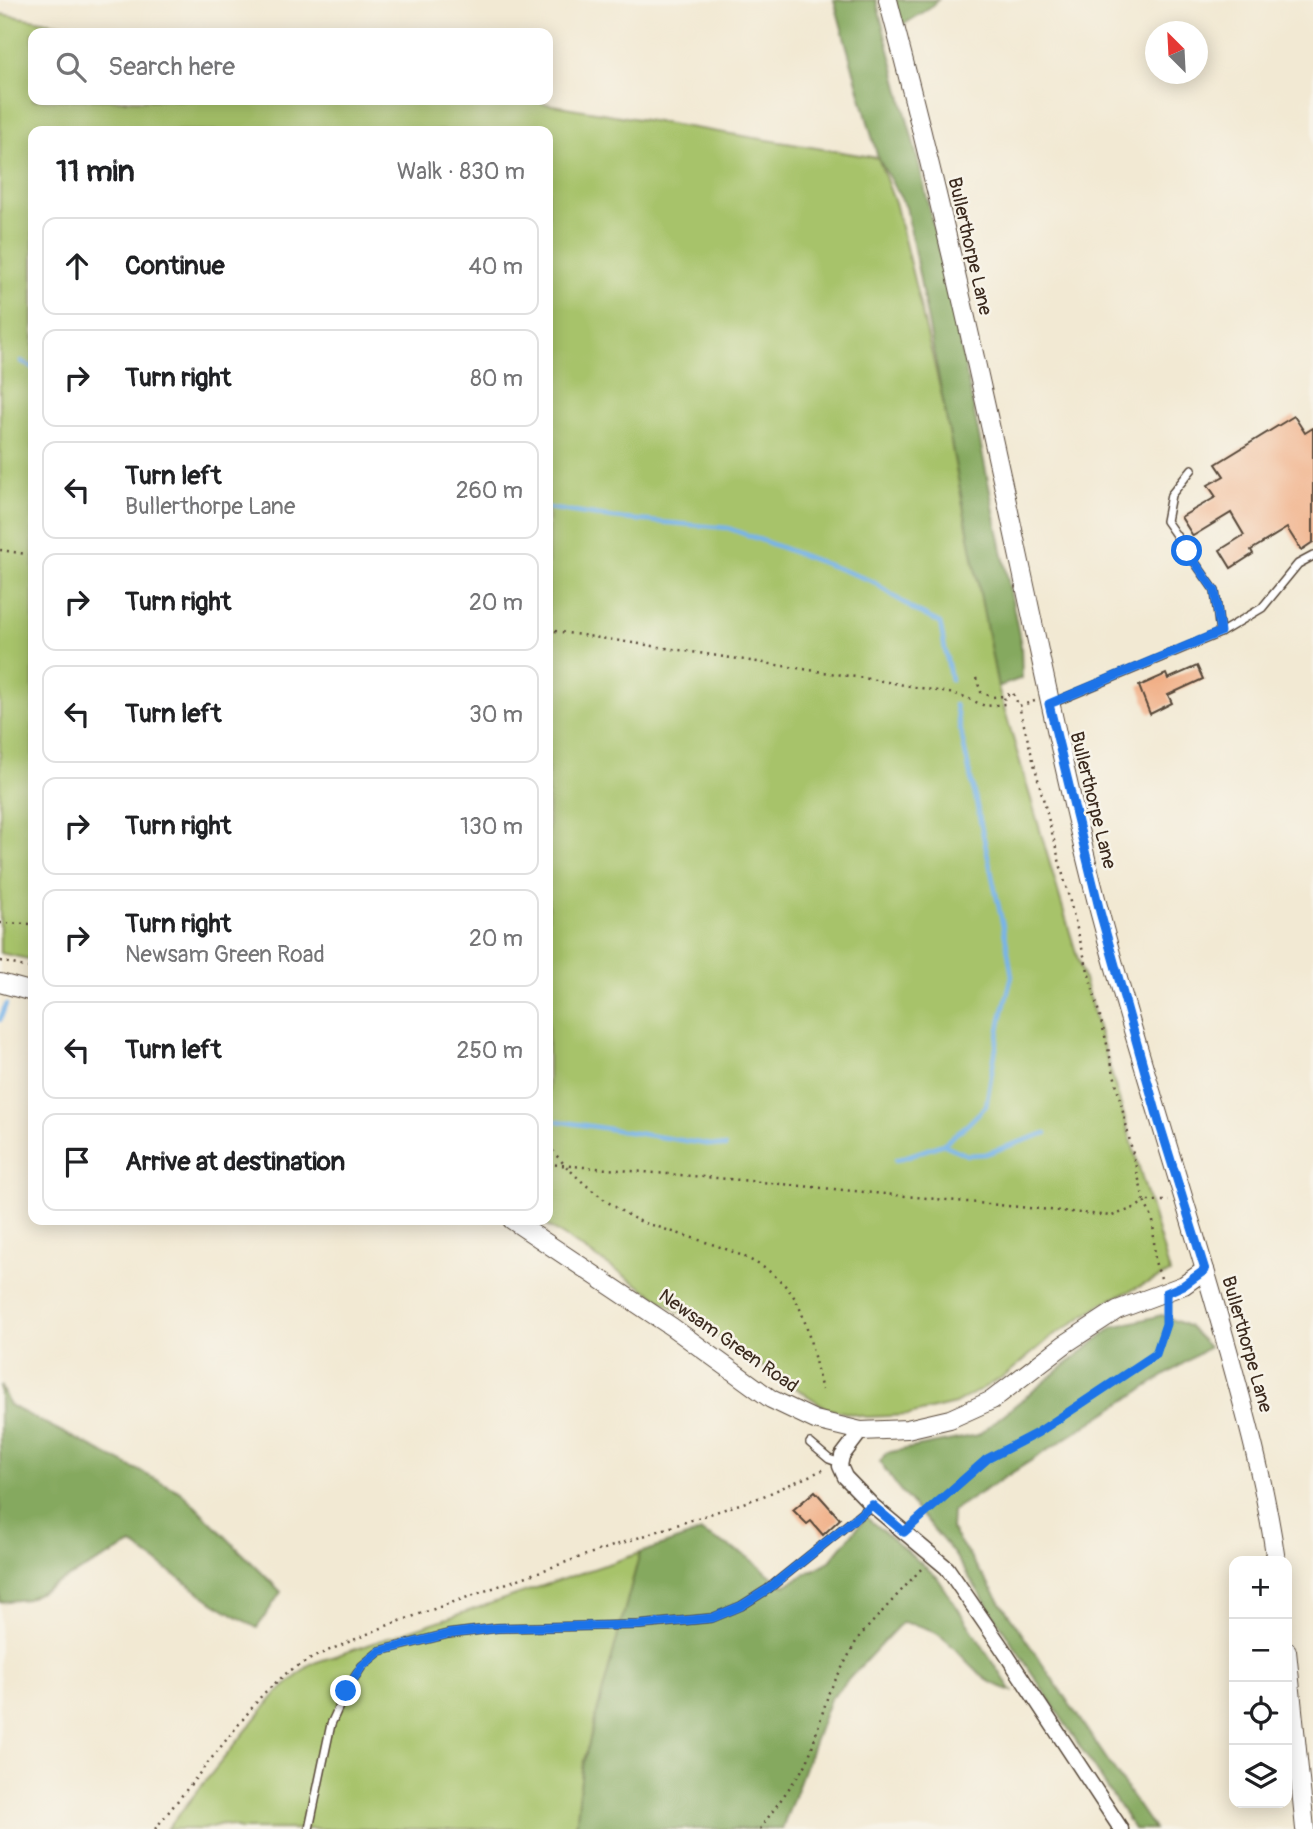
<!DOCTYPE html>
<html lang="en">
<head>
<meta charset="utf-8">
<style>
	:root { --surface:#fff; --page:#f6f6f6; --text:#202124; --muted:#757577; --line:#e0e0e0 }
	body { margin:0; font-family:Pangolin,sans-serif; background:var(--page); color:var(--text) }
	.controls { position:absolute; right:21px; bottom:21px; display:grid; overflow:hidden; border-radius:14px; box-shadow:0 4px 18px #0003 }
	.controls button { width:63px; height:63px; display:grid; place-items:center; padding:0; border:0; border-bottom:2px solid var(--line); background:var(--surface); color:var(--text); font:35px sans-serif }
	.compass { position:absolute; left:1145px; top:21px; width:63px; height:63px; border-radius:50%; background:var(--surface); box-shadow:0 4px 18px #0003; rotate:336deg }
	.stop { position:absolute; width:21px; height:21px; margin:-16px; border:5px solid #1a73e8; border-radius:50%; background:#fff }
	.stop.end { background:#1a73e8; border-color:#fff; box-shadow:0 2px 7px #0008 }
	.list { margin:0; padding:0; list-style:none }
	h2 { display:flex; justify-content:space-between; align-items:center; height:91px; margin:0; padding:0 28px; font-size:30px }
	h2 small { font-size:23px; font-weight:400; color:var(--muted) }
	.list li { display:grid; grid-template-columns:46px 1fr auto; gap:21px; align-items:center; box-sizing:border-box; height:98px; margin:0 14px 14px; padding:0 14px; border:2px solid var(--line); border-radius:14px }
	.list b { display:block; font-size:26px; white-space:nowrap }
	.list p { margin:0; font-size:23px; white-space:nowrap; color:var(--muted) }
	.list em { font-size:23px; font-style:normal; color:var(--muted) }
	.icon { flex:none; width:38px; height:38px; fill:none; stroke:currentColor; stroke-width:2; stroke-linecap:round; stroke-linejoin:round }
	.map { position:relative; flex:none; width:1313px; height:1829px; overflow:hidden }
	.search { position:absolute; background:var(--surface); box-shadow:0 4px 18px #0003; left:28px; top:28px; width:525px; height:77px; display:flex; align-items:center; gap:18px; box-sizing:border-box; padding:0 24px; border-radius:14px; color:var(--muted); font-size:26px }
	.panel { position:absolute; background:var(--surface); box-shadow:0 4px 18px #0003; left:28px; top:126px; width:525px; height:1099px; border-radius:14px }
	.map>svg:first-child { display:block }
	.green { fill:#a7c36a; stroke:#717644; stroke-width:2 }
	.forest { fill:#85a95e; stroke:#606a3e; stroke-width:2 }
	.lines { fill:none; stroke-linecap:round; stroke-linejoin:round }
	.stream { stroke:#77b4e9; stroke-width:4.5 }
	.building { fill:#f1af86 }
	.service-casing { stroke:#564739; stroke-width:10 }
	.minor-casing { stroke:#564739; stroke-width:17 }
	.tertiary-casing { stroke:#564739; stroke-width:20 }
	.path { stroke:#564739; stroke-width:2.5; stroke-dasharray:2 5; stroke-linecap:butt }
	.service { stroke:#fff; stroke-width:7 }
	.minor { stroke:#fff; stroke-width:14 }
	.tertiary { stroke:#fff; stroke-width:18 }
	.route { stroke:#1a73e8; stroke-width:9 }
	.labels { text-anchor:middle; stroke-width:5; stroke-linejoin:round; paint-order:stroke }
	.street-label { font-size:19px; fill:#3b2a1e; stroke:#f7f3e8 }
</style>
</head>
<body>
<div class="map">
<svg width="1313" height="1829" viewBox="0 0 1313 1829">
	<rect width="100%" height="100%" fill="#f7f3e8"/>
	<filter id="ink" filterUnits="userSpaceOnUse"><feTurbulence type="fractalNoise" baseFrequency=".0143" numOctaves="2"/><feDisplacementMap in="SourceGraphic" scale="14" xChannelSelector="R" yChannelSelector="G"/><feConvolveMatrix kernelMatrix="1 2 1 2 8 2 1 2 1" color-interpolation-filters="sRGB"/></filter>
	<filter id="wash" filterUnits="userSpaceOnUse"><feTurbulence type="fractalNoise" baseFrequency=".00686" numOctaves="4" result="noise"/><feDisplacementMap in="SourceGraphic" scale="28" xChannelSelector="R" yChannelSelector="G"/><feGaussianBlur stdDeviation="1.57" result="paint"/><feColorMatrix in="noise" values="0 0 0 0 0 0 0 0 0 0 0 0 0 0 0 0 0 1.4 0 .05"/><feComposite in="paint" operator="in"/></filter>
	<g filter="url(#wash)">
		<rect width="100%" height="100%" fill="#f2e9d3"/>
		<g class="green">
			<path d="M0 14 115 33H33V100H522L878 158 896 206 942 396 998 687 1170 1273 1105 1302 1049 1339 1006 1375 955 1404 909 1415 867 1417 828 1409 539 1220H548V131H33V960L0 953Z"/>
			<path d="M640 1553 582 1769 576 1829H241L222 1824 204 1829H167L274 1696 311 1664Z"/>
		</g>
		<g class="forest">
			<path d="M834 0H876L920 168 964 362 1021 645 1022 678 998 687 906 207 878 158Z"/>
			<path d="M895 0H938L927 10 901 26Z"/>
			<path d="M1162 1315 1188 1326 1209 1347 952 1511 951 1529 1154 1829H1134L952 1551 899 1489 880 1462 886 1453 978 1435 1113 1327Z"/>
			<path d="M0 1385 9 1405 181 1492 281 1592 257 1628 214 1603 132 1544 27 1599 0 1602Z"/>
			<path d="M866 1517 937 1577 1012 1691C1004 1688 994 1685 987 1680 955 1655 946 1625 901 1623L830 1699 782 1829H576L582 1769 640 1553 701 1532 745 1555 784 1586 830 1561Z"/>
		</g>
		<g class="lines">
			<g class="stream">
				<path d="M21 361 33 368"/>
				<path d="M548 508 613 518 728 528 872 581 914 610 940 623 951 680"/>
				<path d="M0 1020 6 1004"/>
				<path d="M558 1121 725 1147"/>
				<path d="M943 1144 967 1155 985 1154 1046 1133"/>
				<path d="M896 1160 943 1144 967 1125 986 1106 1001 1019 1012 976 1006 940 955 705"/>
			</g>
		</g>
		<g id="blocks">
			<g class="building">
				<path d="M1294 416 1305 433 1313 428V542L1301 550 1287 528 1251 550 1253 554 1231 568 1220 550 1244 535 1231 513 1193 536 1181 517 1216 497 1208 485 1224 476 1216 464Z"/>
				<path d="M1197 666 1203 679 1168 695 1172 703 1150 714 1139 686 1166 674 1168 679Z"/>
				<path d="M815 1491 840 1519 823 1535 811 1521 807 1524 793 1510Z"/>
			</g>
		</g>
	</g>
	<g filter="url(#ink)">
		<use href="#blocks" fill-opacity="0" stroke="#564739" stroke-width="2"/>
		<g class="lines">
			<defs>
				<g id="service">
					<path d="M1192 469 1171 495 1166 521 1215 591 1220 633"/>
					<path d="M1050 704 1220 633 1262 608 1298 564 1313 556"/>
					<path d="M810 1443 829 1459 840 1463"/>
					<path d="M309 1829 331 1724 346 1691 362 1666 380 1651 448 1634 497 1628 639 1625 712 1618 741 1606 768 1589 872 1505"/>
				</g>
				<path id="minor" d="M861 1431 842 1456 840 1466 845 1477 872 1505 947 1568 1000 1645 1121 1829"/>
				<g id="tertiary">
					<path d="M888 0C938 188 980 377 1021 567 1046 683 1070 799 1100 914 1137 1052 1182 1188 1221 1325 1243 1404 1265 1481 1276 1561"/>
					<path d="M0 983 33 992"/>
					<path d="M512 1220 672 1327 771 1399 815 1420 861 1431 907 1429 950 1419 992 1400 1065 1344 1117 1310 1184 1285 1205 1270"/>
					<path d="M1287 1651 1305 1829"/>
				</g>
			</defs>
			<use href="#service" class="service-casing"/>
			<use href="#minor" class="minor-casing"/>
			<use href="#tertiary" class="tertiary-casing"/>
			<g class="path">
				<path d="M0 550 33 555"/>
				<path d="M548 630 882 681 960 695 985 706 1005 704 1004 696 1013 693 1019 706 1035 701"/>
				<path d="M976 678 981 692 993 697 1004 696"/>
				<path d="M0 923 33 924"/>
				<path d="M0 961 33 969"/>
				<path d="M548 1145C570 1174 601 1200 633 1218 642 1223 654 1225 664 1229 709 1244 766 1255 794 1297 808 1319 815 1365 822 1390"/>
				<path d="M548 1164 740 1180 1112 1216 1137 1207 1144 1201 1106 1040 1019 706"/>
				<path d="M1161 1278 1155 1262 1153 1220 1144 1201H1169"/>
				<path d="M915 1523 987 1459 1037 1433 1156 1354 1166 1324V1308"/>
				<path d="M155 1829 263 1694 289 1671 318 1655 386 1626 589 1554 761 1497 825 1469"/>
				<path d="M760 1829 807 1763 829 1692 858 1638 922 1568"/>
			</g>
			<use href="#service" class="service"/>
			<use href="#minor" class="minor"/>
			<use href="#tertiary" class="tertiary"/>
		</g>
	</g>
	<g class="lines" filter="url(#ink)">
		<path class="route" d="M346 1691 362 1666 380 1651 448 1634 498 1628 639 1625 712 1618 741 1606 768 1589 872 1505 904 1532 987 1459 1037 1433 1156 1354 1166 1324V1293L1184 1285 1205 1270 1159 1122 1100 912 1049 704 1220 632 1215 591 1187 551"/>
	</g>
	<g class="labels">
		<g class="street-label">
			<text transform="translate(971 246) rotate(77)" y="7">Bullerthorpe Lane</text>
			<text transform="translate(1094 800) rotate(76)" y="7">Bullerthorpe Lane</text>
			<text transform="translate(729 1340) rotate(35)" y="7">Newsam Green Road</text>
			<text transform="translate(1248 1344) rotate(74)" y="7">Bullerthorpe Lane</text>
		</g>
	</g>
</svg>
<div class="controls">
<button>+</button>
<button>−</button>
<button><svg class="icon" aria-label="locate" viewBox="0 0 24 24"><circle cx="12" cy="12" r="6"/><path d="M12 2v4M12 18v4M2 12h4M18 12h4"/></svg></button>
<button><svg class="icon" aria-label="layers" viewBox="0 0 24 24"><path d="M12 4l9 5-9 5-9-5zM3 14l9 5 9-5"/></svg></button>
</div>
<svg class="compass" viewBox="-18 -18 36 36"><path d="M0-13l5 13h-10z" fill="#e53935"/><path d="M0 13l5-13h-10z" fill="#757577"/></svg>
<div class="stop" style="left:1187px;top:551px"></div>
<div class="stop end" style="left:346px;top:1691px"></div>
<div class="search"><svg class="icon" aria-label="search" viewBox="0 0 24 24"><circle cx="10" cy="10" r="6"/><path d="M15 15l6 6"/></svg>Search here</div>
<section class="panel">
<h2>11 min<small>Walk · 830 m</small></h2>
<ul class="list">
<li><svg class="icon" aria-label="ahead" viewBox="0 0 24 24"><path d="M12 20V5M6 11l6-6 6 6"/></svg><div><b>Continue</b></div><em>40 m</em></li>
<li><svg class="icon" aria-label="right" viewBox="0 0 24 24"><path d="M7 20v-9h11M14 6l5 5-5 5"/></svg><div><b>Turn right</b></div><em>80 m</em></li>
<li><svg class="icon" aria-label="left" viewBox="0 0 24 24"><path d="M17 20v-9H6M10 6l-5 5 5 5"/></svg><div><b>Turn left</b><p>Bullerthorpe Lane</p></div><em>260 m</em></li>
<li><svg class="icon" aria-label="right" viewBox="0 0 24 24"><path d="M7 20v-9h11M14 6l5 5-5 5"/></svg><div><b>Turn right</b></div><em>20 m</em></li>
<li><svg class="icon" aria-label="left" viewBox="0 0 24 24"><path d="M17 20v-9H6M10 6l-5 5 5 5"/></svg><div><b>Turn left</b></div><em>30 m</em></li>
<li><svg class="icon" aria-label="right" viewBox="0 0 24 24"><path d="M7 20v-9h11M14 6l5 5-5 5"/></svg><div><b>Turn right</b></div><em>130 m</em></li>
<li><svg class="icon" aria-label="right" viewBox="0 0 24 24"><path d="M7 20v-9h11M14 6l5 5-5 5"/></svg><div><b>Turn right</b><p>Newsam Green Road</p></div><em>20 m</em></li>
<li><svg class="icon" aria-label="left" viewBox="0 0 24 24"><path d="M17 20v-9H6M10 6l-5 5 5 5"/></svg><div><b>Turn left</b></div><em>250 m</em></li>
<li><svg class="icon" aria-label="arrive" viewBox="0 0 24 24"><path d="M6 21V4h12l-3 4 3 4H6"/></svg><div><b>Arrive at destination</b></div></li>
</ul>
</section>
</div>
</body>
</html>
